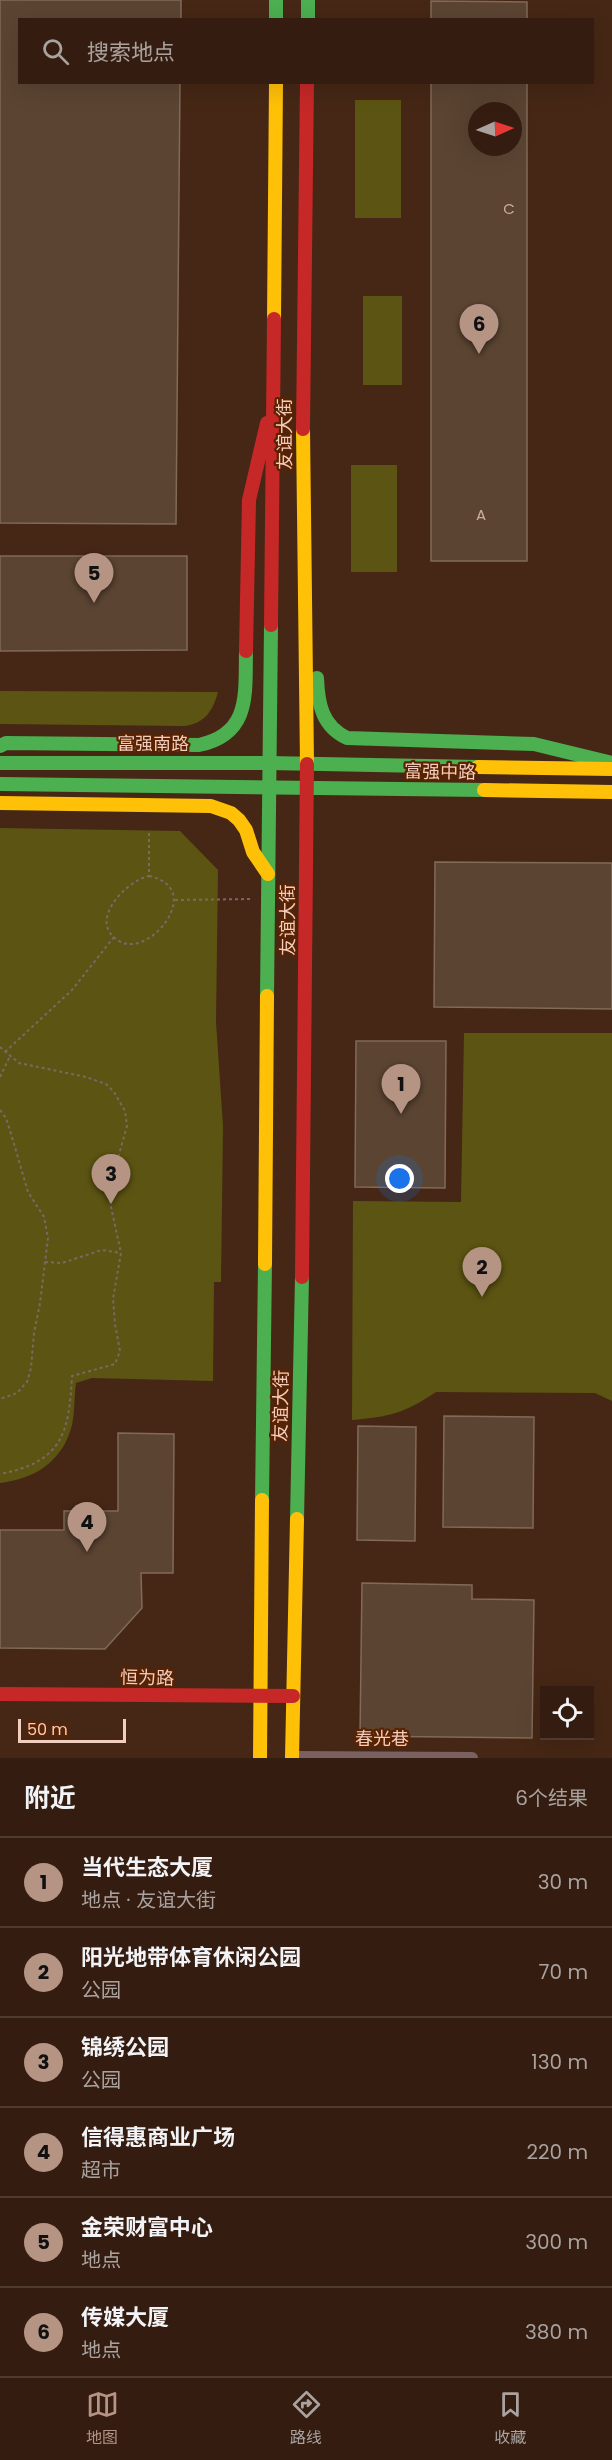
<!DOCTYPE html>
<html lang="zh">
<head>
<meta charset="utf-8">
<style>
	:root { --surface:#341d10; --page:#3f2a1e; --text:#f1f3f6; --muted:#a9a29f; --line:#4e3b30; --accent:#b69483 }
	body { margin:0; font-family:Poppins,"Noto Sans SC",sans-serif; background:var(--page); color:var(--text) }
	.controls { position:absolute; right:18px; bottom:18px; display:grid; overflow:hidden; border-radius:0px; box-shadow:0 6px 24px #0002 }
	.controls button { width:54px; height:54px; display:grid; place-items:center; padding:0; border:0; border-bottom:2px solid var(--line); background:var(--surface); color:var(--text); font:30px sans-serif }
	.compass { position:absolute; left:468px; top:102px; width:54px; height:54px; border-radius:50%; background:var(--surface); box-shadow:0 6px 24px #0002; rotate:87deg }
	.scale { position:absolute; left:18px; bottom:15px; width:108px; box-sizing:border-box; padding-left:6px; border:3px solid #f2cebe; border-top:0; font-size:16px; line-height:21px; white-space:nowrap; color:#f2cebe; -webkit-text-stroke:4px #5a2201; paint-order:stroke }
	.you { position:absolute; left:400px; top:1179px; width:21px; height:21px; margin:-15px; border:4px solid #fff; border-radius:50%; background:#1a73e8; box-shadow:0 0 0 9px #1a73e833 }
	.badge { display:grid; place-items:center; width:39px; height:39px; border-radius:50%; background:var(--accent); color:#111; font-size:20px; font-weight:700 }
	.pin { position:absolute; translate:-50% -50px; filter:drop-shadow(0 2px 3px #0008) }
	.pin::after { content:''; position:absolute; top:32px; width:21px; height:18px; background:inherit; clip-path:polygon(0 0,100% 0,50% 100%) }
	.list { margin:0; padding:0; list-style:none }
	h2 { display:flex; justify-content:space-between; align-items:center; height:78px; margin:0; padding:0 24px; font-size:26px }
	h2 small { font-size:20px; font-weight:400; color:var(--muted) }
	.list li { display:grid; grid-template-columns:39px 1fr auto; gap:18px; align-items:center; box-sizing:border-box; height:90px; padding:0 24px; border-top:2px solid var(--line) }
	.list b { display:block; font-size:22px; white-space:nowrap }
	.list p { margin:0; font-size:20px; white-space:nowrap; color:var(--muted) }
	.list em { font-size:20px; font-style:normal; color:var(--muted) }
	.icon { flex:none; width:33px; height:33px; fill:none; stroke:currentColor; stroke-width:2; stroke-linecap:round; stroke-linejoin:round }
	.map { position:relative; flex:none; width:612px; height:1758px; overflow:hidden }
	.search { position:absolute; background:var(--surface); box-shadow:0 6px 24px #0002; left:18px; right:18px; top:18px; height:66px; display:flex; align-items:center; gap:15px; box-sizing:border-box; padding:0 21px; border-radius:0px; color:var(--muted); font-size:22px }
	.sheet { height:618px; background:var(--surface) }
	nav { display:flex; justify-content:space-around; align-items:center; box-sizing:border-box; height:84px; border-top:2px solid var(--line); background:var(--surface); font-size:16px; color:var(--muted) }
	nav a { display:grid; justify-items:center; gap:3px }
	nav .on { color:var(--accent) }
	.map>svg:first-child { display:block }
	.green { fill:#5c5412 }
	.building { fill:#5b4432; stroke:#816a57; stroke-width:1.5; fill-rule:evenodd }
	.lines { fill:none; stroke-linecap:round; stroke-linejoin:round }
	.path { stroke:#7d6764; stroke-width:2; stroke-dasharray:3 3; stroke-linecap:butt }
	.street { stroke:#796161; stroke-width:12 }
	.fast { stroke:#4caf50; stroke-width:14 }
	.slow { stroke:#ffc107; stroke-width:14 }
	.jam { stroke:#c62828; stroke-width:14 }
	.labels { text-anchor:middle; stroke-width:4.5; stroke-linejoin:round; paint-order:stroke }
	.number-label { font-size:15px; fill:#ccac9b }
	.street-label { font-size:18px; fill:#f2cebe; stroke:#5a2201 }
</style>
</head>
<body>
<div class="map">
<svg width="612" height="1758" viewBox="0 0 612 1758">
	<rect width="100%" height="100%" fill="#462715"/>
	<g class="green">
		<rect x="355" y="100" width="46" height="118"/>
		<rect x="363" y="296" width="39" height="89"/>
		<rect x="351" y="465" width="46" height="107"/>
		<path d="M0 691 218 692C213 711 204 724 184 726L0 724Z"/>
		<path d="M0 828 180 831 218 870 216 1022 223 1126 221 1282H214L213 1381 92 1378 76 1383C74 1397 75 1412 72 1425 63 1461 35 1479 0 1483Z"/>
		<path d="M464 1033H612V1401L595 1393 436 1392C405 1413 389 1417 352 1420L353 1201 461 1202Z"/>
	</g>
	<g class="building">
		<path d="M0 0H181V20H20V82H180L176 524 0 523Z"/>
		<path d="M431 1 527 2V20H431Z"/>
		<path d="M431 82H527V561H431ZM477 111H513V147H477Z"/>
		<path d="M0 556H187V650L0 651Z"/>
		<path d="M435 862 612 863V1009L434 1007Z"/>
		<path d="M356 1041H446L445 1188 355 1187Z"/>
		<path d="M444 1416 534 1417 533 1528 443 1527Z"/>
		<path d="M358 1426 416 1427 415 1541 357 1540Z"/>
		<path d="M118 1433 174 1434 173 1573H141L142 1608 105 1649 0 1648V1530H64V1511H118Z"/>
		<path d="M362 1583 472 1585V1599L534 1600 532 1738 360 1736Z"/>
	</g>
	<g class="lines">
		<g class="path">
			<path d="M149 833V876"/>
			<path d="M149 876C206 888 151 957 121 942 85 924 125 881 149 876Z"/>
			<path d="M175 900 253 899"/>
			<path d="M0 1047 19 1063 86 1077 106 1084 114 1092 125 1111 127 1126 108 1193 121 1253 113 1299 115 1324 120 1351 115 1364 72 1376C69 1434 62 1462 0 1474"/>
			<path d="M5 1052 72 990 114 937"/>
			<path d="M0 1077 10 1056"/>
			<path d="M0 1110 6 1118 12 1137 28 1192 44 1217 48 1238 40 1303 34 1333 31 1368 27 1382 17 1393 0 1399"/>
			<path d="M45 1262 62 1263 102 1250 121 1253"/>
		</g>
		<path class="street" d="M292 1757 472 1758"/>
		<g class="fast">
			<path d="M276 0V20"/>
			<path d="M308 0V20"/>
			<path d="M317 678C318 704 322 726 347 738L534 744 612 763"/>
			<path d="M0 746 6 743 199 745C251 734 245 694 246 651"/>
			<path d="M0 763H269L478 767"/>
			<path d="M0 784 484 790"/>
			<path d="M267 996 271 625"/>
			<path d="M262 1500 265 1264"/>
			<path d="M297 1519 302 1277"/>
		</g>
		<g class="slow">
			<path d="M274 319 276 82"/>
			<path d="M303 429 307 764"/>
			<path d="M478 767 612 769"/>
			<path d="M484 790 612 792"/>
			<path d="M0 803 211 806 231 813 239 820 246 830 253 852 268 874"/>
			<path d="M265 1264 267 996"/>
			<path d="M260 1758 262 1500"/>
			<path d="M292 1758 297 1519"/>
		</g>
		<g class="jam">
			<path d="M303 429 307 82"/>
			<path d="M271 625 274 319"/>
			<path d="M246 651 249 500 267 423"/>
			<path d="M302 1277 307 764"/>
			<path d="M0 1694 293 1696"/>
		</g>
	</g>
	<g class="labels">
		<g class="number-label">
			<text x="509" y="214">C</text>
			<text x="481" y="520">A</text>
		</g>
		<g class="street-label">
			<text transform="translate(285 434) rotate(-90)" y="6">友谊大街</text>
			<text x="153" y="750">富强南路</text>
			<text transform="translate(440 772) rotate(1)" y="6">富强中路</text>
			<text transform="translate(288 920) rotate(-90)" y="6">友谊大街</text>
			<text transform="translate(281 1406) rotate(-89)" y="6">友谊大街</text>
			<text transform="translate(147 1678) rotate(1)" y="6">恒为路</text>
			<text x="382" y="1745">春光巷</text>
		</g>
	</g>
</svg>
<div class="controls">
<button><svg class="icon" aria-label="locate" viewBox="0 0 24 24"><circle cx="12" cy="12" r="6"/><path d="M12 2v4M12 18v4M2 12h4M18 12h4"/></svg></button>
</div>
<svg class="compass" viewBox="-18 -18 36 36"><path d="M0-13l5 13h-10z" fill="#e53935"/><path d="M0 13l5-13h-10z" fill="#a9a29f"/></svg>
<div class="scale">50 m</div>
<div class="you"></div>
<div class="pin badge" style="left:401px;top:1114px">1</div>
<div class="pin badge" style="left:482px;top:1297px">2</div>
<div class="pin badge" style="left:111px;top:1204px">3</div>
<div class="pin badge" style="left:87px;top:1552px">4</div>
<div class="pin badge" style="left:94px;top:603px">5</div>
<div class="pin badge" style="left:479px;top:354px">6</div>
<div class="search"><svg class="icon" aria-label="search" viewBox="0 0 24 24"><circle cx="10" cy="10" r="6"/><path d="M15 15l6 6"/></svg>搜索地点</div>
</div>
<section class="sheet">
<h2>附近<small>6个结果</small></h2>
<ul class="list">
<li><span class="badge">1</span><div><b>当代生态大厦</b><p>地点 · 友谊大街</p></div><em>30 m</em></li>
<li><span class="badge">2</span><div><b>阳光地带体育休闲公园</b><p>公园</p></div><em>70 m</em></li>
<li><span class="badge">3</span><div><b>锦绣公园</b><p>公园</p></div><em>130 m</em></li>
<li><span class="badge">4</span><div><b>信得惠商业广场</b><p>超市</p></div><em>220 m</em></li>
<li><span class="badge">5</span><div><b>金荣财富中心</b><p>地点</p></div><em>300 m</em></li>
<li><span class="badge">6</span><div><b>传媒大厦</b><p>地点</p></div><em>380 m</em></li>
</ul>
</section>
<nav>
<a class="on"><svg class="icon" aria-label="map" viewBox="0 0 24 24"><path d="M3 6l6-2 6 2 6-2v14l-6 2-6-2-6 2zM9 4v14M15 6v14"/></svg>地图</a>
<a><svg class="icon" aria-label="directions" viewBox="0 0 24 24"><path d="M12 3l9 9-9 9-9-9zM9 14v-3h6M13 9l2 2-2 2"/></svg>路线</a>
<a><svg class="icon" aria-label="saved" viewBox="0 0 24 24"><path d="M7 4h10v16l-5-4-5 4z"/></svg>收藏</a>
</nav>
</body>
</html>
